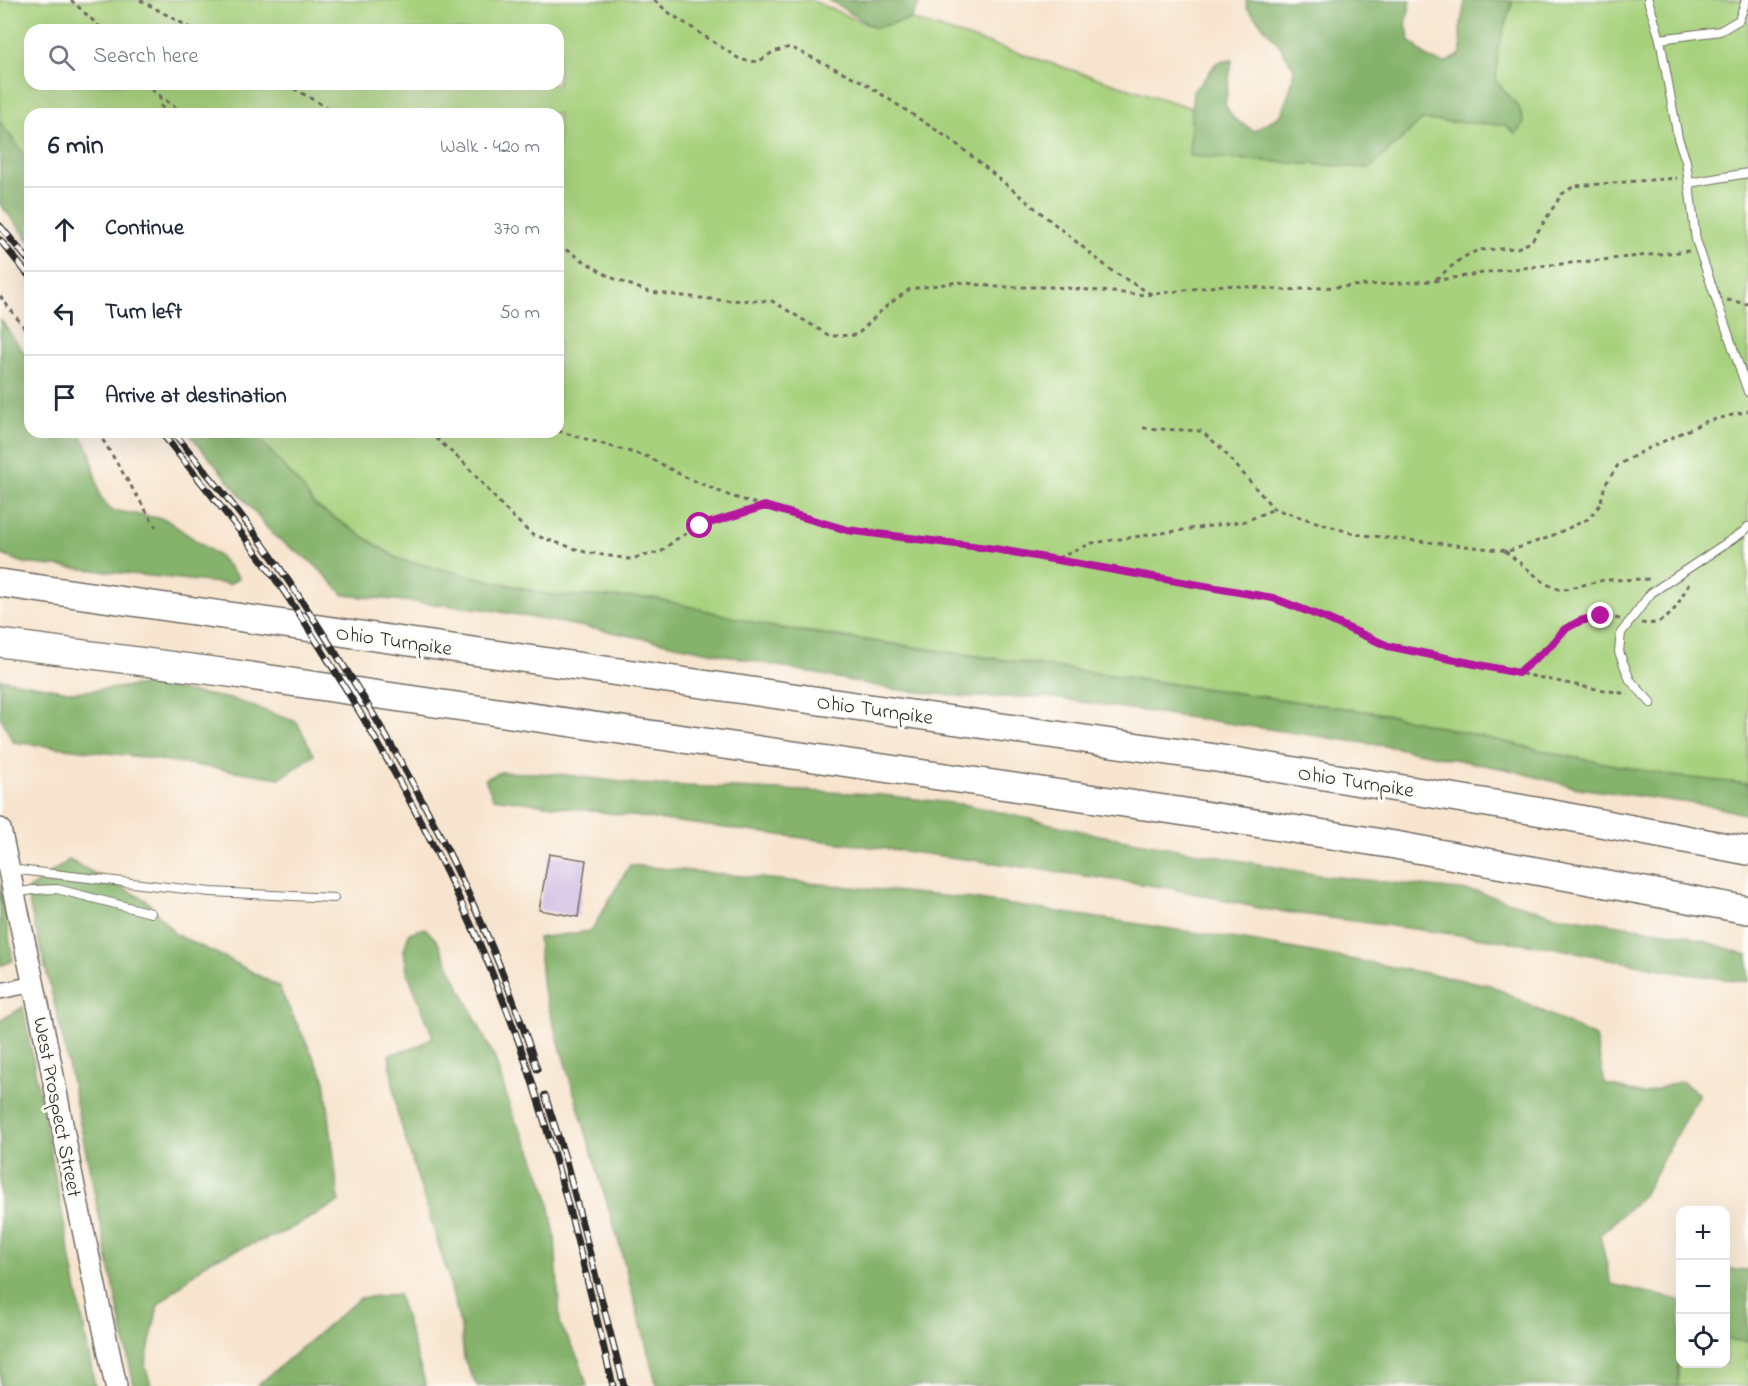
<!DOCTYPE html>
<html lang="en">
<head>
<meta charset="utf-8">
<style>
	:root { --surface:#fff; --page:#f2f2f3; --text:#1f2937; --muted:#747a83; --line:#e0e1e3 }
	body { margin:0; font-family:"Indie Flower",sans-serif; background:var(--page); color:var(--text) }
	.controls { position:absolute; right:18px; bottom:18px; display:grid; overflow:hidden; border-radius:12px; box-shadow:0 6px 24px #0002 }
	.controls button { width:54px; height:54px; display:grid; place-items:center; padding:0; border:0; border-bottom:2px solid var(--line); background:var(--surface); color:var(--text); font:30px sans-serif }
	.stop { position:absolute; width:18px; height:18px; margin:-14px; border:4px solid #b5179e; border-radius:50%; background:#fff }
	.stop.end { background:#b5179e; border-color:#fff; box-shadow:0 2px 6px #0008 }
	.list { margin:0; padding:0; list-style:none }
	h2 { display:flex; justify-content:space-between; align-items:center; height:78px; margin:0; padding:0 24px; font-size:26px }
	h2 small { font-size:20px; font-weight:400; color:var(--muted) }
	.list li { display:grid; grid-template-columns:39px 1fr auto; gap:18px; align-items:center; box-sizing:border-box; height:84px; padding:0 24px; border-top:2px solid var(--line) }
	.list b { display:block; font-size:22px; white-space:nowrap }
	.list em { font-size:20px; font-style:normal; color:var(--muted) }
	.icon { flex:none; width:33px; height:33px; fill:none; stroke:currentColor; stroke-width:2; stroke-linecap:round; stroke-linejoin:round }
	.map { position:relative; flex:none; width:1748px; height:1386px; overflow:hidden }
	.search { position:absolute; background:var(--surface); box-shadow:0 6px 24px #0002; left:24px; top:24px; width:540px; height:66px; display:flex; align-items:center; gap:15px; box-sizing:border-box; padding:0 21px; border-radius:18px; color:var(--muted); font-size:22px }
	.panel { position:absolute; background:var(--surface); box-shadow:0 6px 24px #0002; left:24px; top:108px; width:540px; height:330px; border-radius:18px }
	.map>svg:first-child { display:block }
	.green { fill:#a7d17d; stroke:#697e54; stroke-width:1.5; fill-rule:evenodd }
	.forest { fill:#85b36c; stroke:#586f4c; stroke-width:1.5 }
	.building { fill:#cdb7e1 }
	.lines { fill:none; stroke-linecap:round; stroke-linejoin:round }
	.lane-casing { stroke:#726c64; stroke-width:10 }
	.street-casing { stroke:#726c64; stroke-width:18 }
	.secondary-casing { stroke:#726c64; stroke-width:24 }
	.highway-casing { stroke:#726c64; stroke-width:30 }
	.path { stroke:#726c64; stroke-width:3; stroke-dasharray:4.5 4.5; stroke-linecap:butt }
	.lane { stroke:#fff; stroke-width:8 }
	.street { stroke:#fff; stroke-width:15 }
	.secondary { stroke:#fff; stroke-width:21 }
	.highway { stroke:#fff; stroke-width:27 }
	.rail-casing { stroke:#2b2b2b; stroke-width:7 }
	.rail { stroke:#fdfcf7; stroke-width:4.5; stroke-dasharray:14; stroke-linecap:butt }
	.route { stroke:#b5179e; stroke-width:8 }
	.labels { text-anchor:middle; stroke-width:6; stroke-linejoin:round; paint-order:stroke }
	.street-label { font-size:21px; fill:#2b2b2b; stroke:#fdfcf7 }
</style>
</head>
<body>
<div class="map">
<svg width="1748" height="1386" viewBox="0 0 1748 1386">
	<rect width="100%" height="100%" fill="#fdfcf7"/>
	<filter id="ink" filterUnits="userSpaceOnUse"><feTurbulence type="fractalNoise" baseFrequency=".0167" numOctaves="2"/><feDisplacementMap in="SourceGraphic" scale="12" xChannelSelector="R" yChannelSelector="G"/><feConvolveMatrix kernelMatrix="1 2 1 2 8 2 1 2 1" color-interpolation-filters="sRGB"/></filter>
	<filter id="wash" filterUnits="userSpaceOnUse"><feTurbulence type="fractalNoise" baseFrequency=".008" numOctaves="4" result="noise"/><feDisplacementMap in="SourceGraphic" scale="24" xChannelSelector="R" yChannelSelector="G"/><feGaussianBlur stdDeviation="1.35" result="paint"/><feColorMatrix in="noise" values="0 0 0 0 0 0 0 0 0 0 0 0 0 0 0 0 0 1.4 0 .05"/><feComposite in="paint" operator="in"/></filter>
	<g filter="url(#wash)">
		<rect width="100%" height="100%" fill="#f7e4ce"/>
		<g class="green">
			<path d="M0 0H811L875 28 911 19 1192 108 1189 156 1370 168 1422 120 1505 125 1516 133 1524 123 1495 81 1498 48 1513 0H1748V784L1668 776 1557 754 1385 714 551 595 398 559 314 505 230 432H558V114H30V201L0 167ZM30 30H558V84H30Z"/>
			<path d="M1726 1340 1748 1341V1386H1678V1363L1680 1361V1364H1726Z"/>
		</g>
		<g class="forest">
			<path d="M829 0H921L911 19 875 28Z"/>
			<path d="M1246 0H1411L1406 24 1410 41 1429 59 1445 63 1461 54 1460 30 1465 0H1513L1498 48 1496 81 1519 107 1524 123 1516 134 1505 125 1422 120 1370 168 1189 156 1193 91 1207 76 1216 63 1232 60 1225 105 1234 119 1254 131 1281 115 1291 86 1294 68 1278 43 1247 8Z"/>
			<path d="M0 122 30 162V241L0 204Z"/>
			<path d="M0 319 30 361V432H80L90 452 100 496 111 510 165 519 220 557 239 578 229 584 24 563 0 554Z"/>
			<path d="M188 432H253L303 488 314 505 398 559 551 595 655 598 777 628 1385 714 1557 754 1673 776 1748 784V815L1712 806 1578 788 1510 770 1392 747 1047 697H966L891 689 617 633 485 609 344 595 314 564 274 536Z"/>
			<path d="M0 679 73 692 147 685 232 699 297 722 314 755 281 778 133 756 13 742 0 716Z"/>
			<path d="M501 772 559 774 637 784 873 794 968 805 1099 835 1319 875 1478 892 1554 915 1685 935 1748 955V982L1680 973 1551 947 1263 909 1170 888 980 861 493 798 485 779Z"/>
			<path d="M69 860 146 900 175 934 228 959 278 986 325 1080 339 1202 286 1231 209 1261 158 1305 145 1365 151 1386H134L61 1030 26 891Z"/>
			<path d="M630 865 972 899 1251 941 1490 985 1595 1037 1605 1084 1643 1094 1681 1081 1699 1094 1643 1195 1600 1235 1611 1284 1680 1300V1361L1678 1363V1386H657L619 1243 543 989 538 938 591 931Z"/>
			<path d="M0 882 13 961 0 966Z"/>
			<path d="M425 928 437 941 495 1059 513 1116 531 1150 547 1192 555 1236 560 1324 580 1362 587 1386H477L464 1359 461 1328 447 1272 397 1112 389 1055 418 1046 433 1037 407 971 404 950 409 933Z"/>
			<path d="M23 1007 95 1386H0V1021Z"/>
			<path d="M1726 1269 1748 1271V1341L1726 1340Z"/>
			<path d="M398 1294 426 1386H257L360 1298Z"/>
		</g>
		<g id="blocks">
			<path class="building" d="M549 854 586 860 578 917 539 910Z"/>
		</g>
	</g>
	<g filter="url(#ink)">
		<use href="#blocks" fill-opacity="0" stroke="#726c64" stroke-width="1.5"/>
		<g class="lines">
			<defs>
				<g id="lane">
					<path d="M1648 0 1660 39 1678 138 1686 161 1696 240 1748 392"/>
					<path d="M1660 39 1720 31 1739 20 1746 0"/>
					<path d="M1689 183 1748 173"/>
					<path d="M1651 703 1630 680 1619 652 1621 633 1651 593 1743 532 1748 527"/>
					<path d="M10 869 211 892 334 898"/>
					<path d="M15 893 33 890 57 889 151 913"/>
				</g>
				<path id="street" d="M0 991 34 984"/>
				<path id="secondary" d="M0 829 50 1060 73 1182 116 1386"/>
				<g id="highway">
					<path d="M0 583 1216 758 1548 813 1748 851"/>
					<path d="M0 643 229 673 1172 810 1395 845 1748 910"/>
				</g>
			</defs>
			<use href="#lane" class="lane-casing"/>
			<use href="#street" class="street-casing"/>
			<use href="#secondary" class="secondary-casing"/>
			<use href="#highway" class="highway-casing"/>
			<g class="path">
				<path d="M71 0 103 30"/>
				<path d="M140 0 194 30"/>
				<path d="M654 0 668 12 741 60 758 62 773 52 790 47 861 81 953 141 1112 271 1151 294"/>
				<path d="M144 84 184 114"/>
				<path d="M286 84 338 114"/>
				<path d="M160 96V103L165 114"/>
				<path d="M558 245 610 277 649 292 719 300 772 301 830 336 857 335 884 308 910 289 958 282 997 287H1055L1146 295 1225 285 1285 290 1434 281 1502 270 1689 251"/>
				<path d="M1436 279 1462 258 1478 250 1517 248 1531 242 1562 194 1574 186 1677 178"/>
				<path d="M0 296 30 335"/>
				<path d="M1727 300 1748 304"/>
				<path d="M1143 428 1201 431 1220 447 1274 509 1355 534 1509 551 1547 538 1588 519 1600 505 1605 485 1618 465 1647 449 1705 422 1748 411"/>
				<path d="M558 431 648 457 685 477 730 496 847 530 995 549 1273 598 1325 618 1388 646 1585 687 1628 694"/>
				<path d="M98 432 156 527"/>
				<path d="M429 432 465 464 503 507 531 534 585 552 629 559 661 552 675 540 700 526 763 507"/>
				<path d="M1505 551 1546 584 1561 590 1604 580 1652 579"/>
				<path d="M1058 558 1092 543 1246 521 1274 509"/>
				<path d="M1641 623C1670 628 1679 602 1690 581"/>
				<path d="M1518 673C1529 664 1540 655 1550 645 1575 621 1585 613 1620 619"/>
			</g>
			<use href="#lane" class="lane"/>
			<use href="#street" class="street"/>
			<use href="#secondary" class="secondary"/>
			<use href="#highway" class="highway"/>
			<defs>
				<g id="rail">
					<path d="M0 226 30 262"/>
					<path d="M0 240 30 277"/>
					<path d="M161 432C195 475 231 518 264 563 299 611 331 664 362 716 429 830 489 949 530 1075 563 1177 588 1282 613 1386"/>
					<path d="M173 432C209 476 247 520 279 567 385 722 480 890 537 1069"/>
					<path d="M545 1095 566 1161 624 1386"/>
				</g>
			</defs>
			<use href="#rail" class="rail-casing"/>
			<use href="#rail" class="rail"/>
		</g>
	</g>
	<g class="lines" filter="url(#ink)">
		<path class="route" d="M700 526 765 506 847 530 995 549 1273 598 1325 618 1388 646 1518 673 1550 646 1565 629 1580 621 1601 616"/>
	</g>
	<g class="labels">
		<g class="street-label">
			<text transform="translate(394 640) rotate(8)" y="7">Ohio Turnpike</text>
			<text transform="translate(875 709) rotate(8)" y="7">Ohio Turnpike</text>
			<text transform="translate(1356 781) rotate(9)" y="7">Ohio Turnpike</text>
			<text transform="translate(58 1107) rotate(79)" y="7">West Prospect Street</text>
		</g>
	</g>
</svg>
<div class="controls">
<button>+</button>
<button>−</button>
<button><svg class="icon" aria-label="locate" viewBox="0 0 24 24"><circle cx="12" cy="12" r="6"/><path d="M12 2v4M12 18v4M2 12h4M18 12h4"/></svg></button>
</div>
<div class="stop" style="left:700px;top:526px"></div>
<div class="stop end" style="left:1601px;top:616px"></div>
<div class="search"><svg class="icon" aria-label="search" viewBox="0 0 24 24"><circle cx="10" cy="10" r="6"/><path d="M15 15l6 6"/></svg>Search here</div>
<section class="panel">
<h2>6 min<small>Walk · 420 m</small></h2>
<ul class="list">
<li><svg class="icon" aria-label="ahead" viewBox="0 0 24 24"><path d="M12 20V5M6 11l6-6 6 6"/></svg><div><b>Continue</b></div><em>370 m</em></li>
<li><svg class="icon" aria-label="left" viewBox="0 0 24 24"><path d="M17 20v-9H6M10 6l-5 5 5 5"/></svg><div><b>Turn left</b></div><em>50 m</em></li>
<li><svg class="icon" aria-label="arrive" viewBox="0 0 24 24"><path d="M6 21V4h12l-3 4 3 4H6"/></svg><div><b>Arrive at destination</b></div></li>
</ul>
</section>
</div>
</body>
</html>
